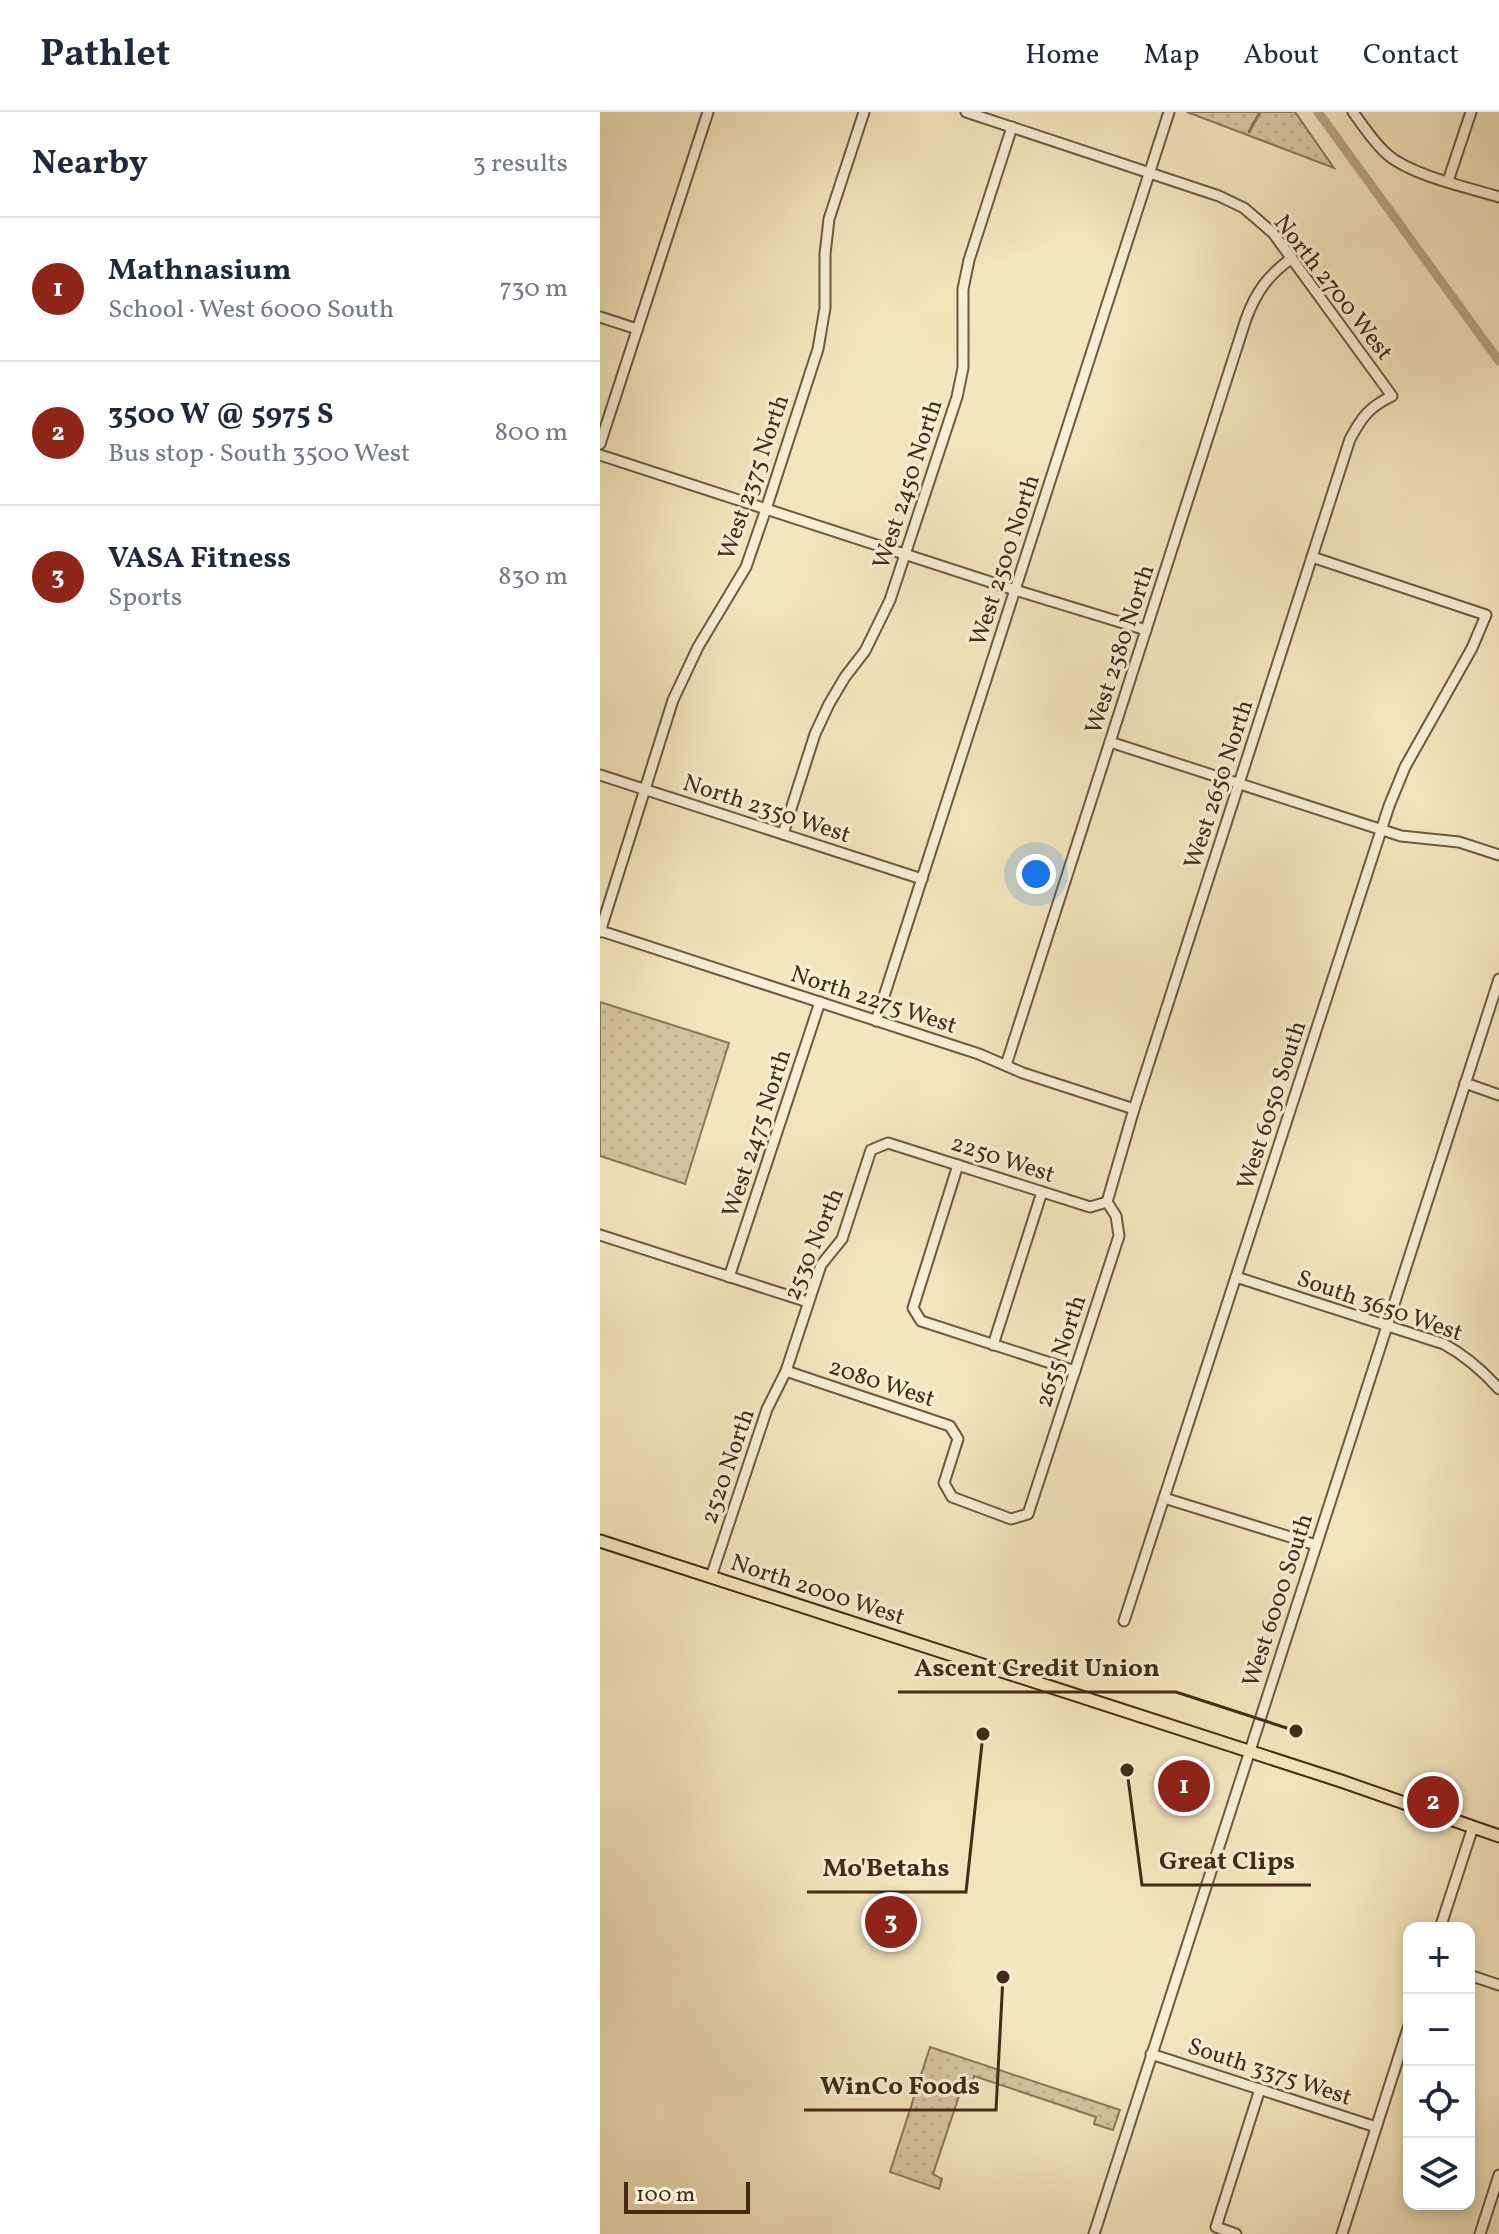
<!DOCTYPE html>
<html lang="en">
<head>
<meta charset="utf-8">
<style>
	:root { --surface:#fff; --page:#f2f2f3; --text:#1f2937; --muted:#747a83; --line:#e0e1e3; --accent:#8f2418 }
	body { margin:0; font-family:Vollkorn,serif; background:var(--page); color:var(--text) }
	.controls { position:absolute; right:24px; bottom:24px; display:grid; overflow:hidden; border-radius:16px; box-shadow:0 4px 12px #0003 }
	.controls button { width:72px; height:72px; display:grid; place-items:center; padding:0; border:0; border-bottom:2px solid var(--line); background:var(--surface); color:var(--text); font:40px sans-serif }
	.scale { position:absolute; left:24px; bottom:20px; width:126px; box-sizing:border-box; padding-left:8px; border:4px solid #432b15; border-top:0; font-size:22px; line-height:28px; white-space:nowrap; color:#432b15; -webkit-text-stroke:6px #f8efd5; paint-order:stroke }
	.you { position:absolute; left:436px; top:762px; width:28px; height:28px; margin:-20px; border:6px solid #fff; border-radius:50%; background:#1a73e8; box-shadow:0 0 0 12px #1a73e833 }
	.badge { display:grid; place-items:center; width:52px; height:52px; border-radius:50%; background:var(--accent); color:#fff; font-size:26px; font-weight:700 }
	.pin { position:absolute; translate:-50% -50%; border:4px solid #fff; box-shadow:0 2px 8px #0006 }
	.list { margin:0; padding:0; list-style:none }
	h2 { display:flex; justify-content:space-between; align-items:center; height:104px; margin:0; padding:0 32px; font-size:34px }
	h2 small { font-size:26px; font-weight:400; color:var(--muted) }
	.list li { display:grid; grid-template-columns:52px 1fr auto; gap:24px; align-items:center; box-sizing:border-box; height:144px; padding:0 32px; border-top:2px solid var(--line) }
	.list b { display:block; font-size:30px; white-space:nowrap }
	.list p { margin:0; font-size:26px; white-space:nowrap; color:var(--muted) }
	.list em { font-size:26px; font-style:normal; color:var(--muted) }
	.icon { flex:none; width:44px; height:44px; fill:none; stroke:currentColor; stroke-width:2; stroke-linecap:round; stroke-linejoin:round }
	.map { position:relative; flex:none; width:899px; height:2122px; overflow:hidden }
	header { display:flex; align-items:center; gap:48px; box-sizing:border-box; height:112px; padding:0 40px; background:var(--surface); border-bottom:2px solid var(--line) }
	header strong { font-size:38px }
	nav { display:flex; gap:44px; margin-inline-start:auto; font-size:28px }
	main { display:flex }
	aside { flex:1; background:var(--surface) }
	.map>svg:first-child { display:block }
	.park { fill:url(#park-dots); stroke:#8c785b; stroke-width:2 }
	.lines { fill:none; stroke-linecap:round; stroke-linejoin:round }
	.stream { stroke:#897558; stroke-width:3 }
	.canal { stroke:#b8a685; stroke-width:9 }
	.minor-casing { stroke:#6f5a3f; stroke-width:13 }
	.major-casing { stroke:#432b15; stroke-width:15 }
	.minor { stroke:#f8efd5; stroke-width:9 }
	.major { stroke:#f4e6be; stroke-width:11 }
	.labels { text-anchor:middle; stroke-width:6; stroke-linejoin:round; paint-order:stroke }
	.street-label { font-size:24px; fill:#432b15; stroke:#f8efd5 }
	.leader { fill:none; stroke:#432b15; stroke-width:3 }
	.callout-dot { fill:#432b15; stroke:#f8efd5; stroke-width:3 }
	.callout-label { font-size:26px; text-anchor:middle; font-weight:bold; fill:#432b15; stroke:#f8efd5; stroke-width:6; stroke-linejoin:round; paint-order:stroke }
</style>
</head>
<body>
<header>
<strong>Pathlet</strong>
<nav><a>Home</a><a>Map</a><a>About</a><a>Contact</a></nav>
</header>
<main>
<aside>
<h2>Nearby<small>3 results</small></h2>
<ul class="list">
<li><span class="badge">1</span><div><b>Mathnasium</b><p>School · West 6000 South</p></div><em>730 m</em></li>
<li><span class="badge">2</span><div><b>3500 W @ 5975 S</b><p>Bus stop · South 3500 West</p></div><em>800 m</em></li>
<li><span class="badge">3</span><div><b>VASA Fitness</b><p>Sports</p></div><em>830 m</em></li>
</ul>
</aside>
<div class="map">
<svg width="899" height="2122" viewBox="0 0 899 2122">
	<defs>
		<pattern id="park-dots" width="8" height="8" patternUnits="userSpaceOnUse" patternTransform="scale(2)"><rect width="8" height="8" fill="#d6c6a1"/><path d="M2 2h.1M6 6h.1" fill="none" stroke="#b9aa8a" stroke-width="1.8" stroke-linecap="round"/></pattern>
	</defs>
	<rect width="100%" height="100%" fill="#f4e6be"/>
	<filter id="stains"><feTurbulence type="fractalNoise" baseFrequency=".0025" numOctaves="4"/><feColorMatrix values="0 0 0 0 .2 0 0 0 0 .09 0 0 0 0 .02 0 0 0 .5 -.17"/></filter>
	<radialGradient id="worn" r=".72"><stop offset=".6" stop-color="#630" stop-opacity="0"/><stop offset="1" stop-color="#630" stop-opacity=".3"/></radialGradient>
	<g class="park">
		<path d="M587 0H695L734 56Z"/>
		<path d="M0 890 129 931 85 1072 0 1044Z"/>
		<path d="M330 1935 520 1998 513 2018 494 2012 496 2005 374 1964 371 1974 363 1972 333 2062 342 2067 339 2077 290 2060Z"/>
	</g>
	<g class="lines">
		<path class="stream" d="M649 20 660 0"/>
		<path class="canal" d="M718 0 899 249"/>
		<defs>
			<g id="minor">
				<path d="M366 0 619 84 644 96 673 121 792 284C769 295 762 305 750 327L534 997 507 1090"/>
				<path d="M753 0C764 15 774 31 788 43 813 64 867 75 899 85"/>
				<path d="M848 69 871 0"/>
				<path d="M0 205 37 217"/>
				<path d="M0 332 108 0"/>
				<path d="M0 343 415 478 546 518"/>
				<path d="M510 630 801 724 859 730 899 743"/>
				<path d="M0 663 322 767"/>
				<path d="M183 722 215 622 229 592 245 565 265 539 290 488 357 285 363 256V177L369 148 412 15"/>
				<path d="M1 819 379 942 423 961 534 997"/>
				<path d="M0 820 73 588 98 535 146 455 166 397 218 237 225 196V142L229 107 264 0"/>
				<path d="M276 909 569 0"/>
				<path d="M406 953 646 207C656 180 668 163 692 146"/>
				<path d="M865 971 899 983"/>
				<path d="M358 1053 313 1196 321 1209 475 1259"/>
				<path d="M0 1123 208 1190"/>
				<path d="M129 1165 220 890"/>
				<path d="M636 1165 844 1232C866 1244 882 1258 899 1277"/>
				<path d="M393 1233 442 1080"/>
				<path d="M186 1259 350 1314 358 1327 344 1371 352 1385 411 1407 428 1402 519 1124 516 1104 507 1090"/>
				<path d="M564 1386 716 1433"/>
				<path d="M111 1465 167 1297 186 1259 221 1153 242 1127 271 1038 288 1031 490 1095 507 1090"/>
				<path d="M524 1509 789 694 805 655 872 536 886 503 712 445"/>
				<path d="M840 1816 873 1715"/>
				<path d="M869 1863 899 1873"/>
				<path d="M551 1942 776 2015"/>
				<path d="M494 2122 899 867"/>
				<path d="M636 2122 616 2115 660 1977"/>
				<path d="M742 2122 809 1913"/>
				<path d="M880 2122 899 2063"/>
			</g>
			<path id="major" d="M0 1429 741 1669 899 1724"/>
		</defs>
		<use href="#minor" class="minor-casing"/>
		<use href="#major" class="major-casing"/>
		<use href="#minor" class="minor"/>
		<use href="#major" class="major"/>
	</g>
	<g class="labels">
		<g class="street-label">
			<text transform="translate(734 175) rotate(52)" y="8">North 2700 West</text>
			<text transform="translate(153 365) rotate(-71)" y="8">West 2375 North</text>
			<text transform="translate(307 372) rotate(-72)" y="8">West 2450 North</text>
			<text transform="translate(404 448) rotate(-72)" y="8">West 2500 North</text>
			<text transform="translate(519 537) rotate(-72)" y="8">West 2580 North</text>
			<text transform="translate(618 672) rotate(-72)" y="8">West 2650 North</text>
			<text transform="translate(167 696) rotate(18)" y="8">North 2350 West</text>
			<text transform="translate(274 887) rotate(18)" y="8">North 2275 West</text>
			<text transform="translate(671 993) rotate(-72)" y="8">West 6050 South</text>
			<text transform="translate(156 1021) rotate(-72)" y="8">West 2475 North</text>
			<text transform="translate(403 1046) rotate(18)" y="8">2250 West</text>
			<text transform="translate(213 1132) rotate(-67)" y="8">2530 North</text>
			<text transform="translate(780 1193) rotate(19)" y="8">South 3650 West</text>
			<text transform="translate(460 1239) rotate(-72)" y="8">2655 North</text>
			<text transform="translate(282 1270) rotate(18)" y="8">2080 West</text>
			<text transform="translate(127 1354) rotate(-71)" y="8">2520 North</text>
			<text transform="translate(218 1477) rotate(18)" y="8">North 2000 West</text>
			<text transform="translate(677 1488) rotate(-72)" y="8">West 6000 South</text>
			<text transform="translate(670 1959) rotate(18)" y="8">South 3375 West</text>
		</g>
	</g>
	<path class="leader" d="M696 1619L576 1580H298M527 1658L542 1773H711M383 1622L366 1780H207M403 1865L396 1998H204"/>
	<g class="callout-dot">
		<circle cx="696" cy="1619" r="8"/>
		<circle cx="527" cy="1658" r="8"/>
		<circle cx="383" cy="1622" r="8"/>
		<circle cx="403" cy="1865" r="8"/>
	</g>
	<g class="callout-label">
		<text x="437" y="1564">Ascent Credit Union</text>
		<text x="627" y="1757">Great Clips</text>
		<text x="286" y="1764">Mo'Betahs</text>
		<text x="300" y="1982">WinCo Foods</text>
	</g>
	<rect width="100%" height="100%" filter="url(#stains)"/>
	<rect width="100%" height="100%" fill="url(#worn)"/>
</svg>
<div class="controls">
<button>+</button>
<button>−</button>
<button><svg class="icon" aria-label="locate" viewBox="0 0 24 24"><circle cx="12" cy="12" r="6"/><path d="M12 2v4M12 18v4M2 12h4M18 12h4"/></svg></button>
<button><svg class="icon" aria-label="layers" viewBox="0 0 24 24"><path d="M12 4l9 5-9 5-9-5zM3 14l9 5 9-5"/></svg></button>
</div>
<div class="scale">100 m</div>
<div class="you"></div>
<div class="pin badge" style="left:584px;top:1674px">1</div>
<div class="pin badge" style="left:833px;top:1690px">2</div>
<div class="pin badge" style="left:291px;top:1810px">3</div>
</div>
</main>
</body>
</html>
